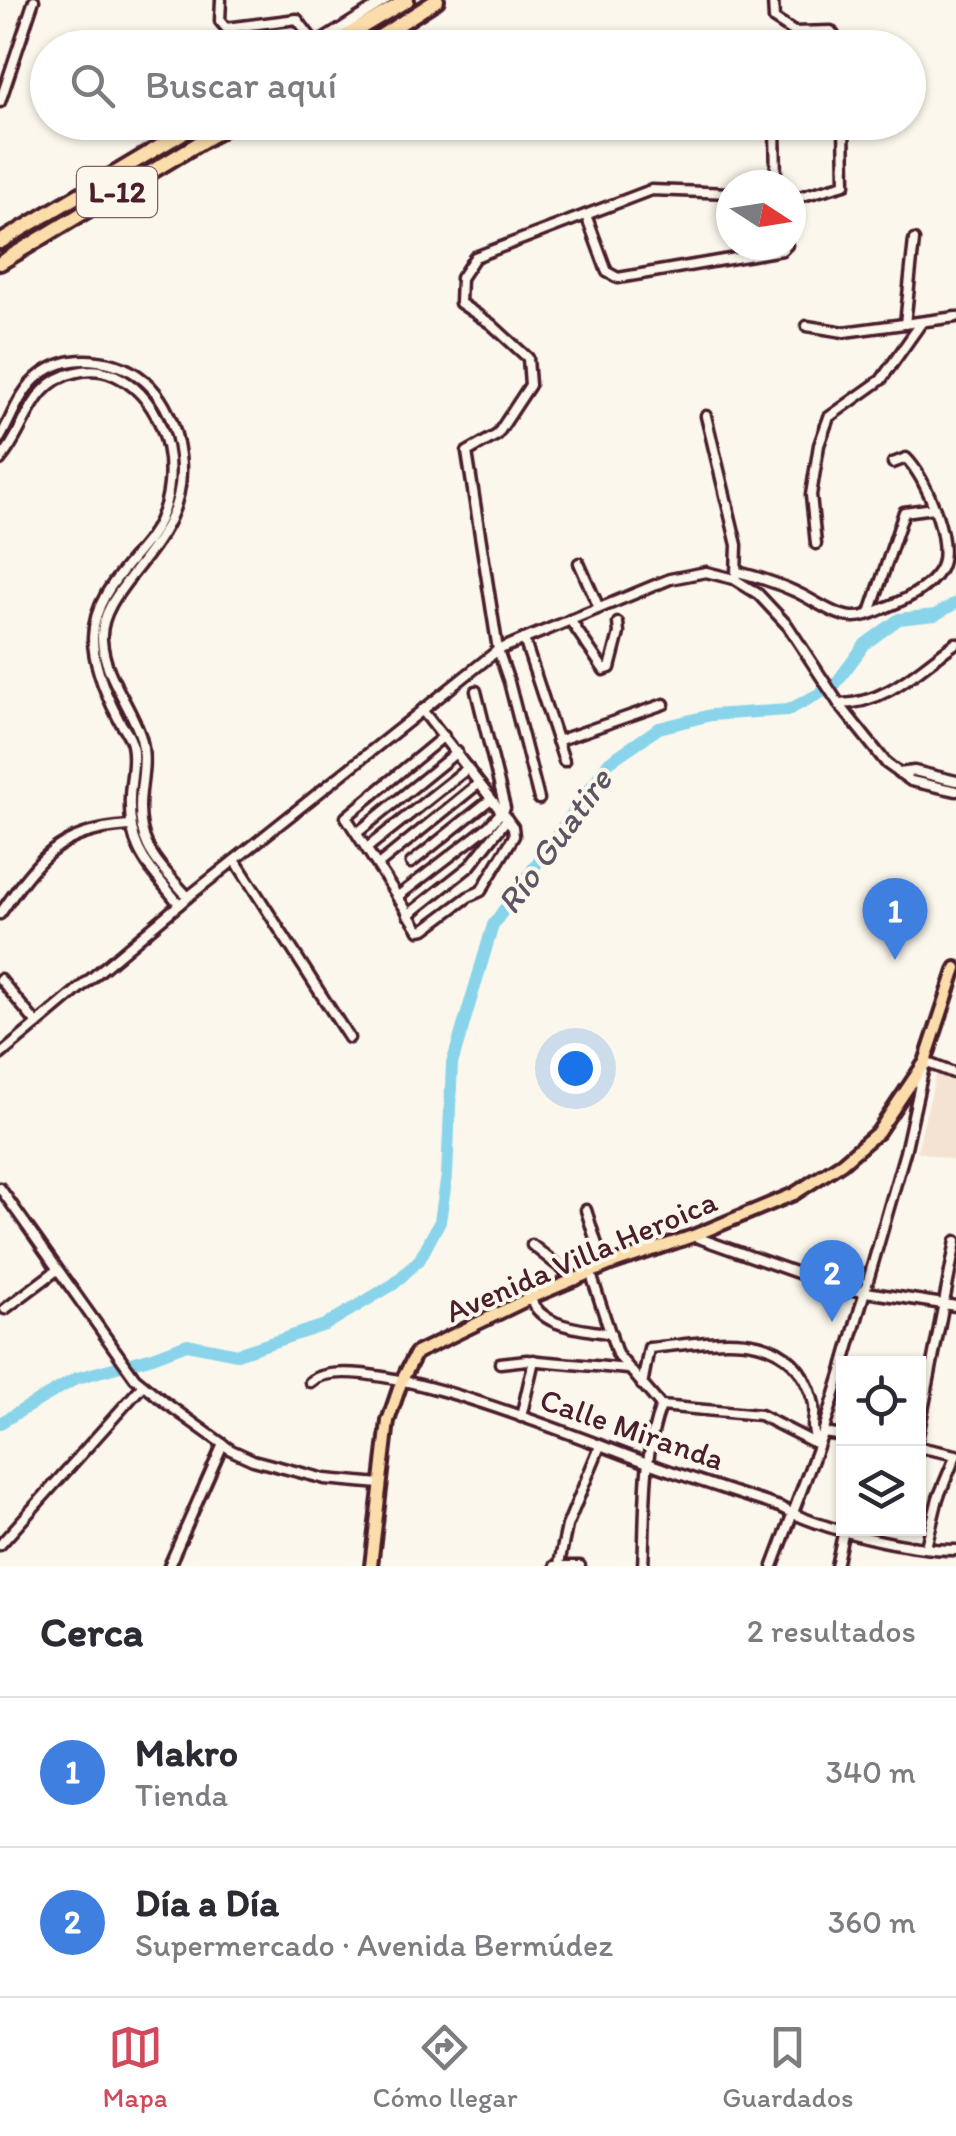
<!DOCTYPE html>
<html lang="es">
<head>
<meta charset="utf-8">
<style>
	:root { --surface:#fff; --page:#f2f2f3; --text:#2b2b33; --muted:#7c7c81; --line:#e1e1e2; --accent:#d1495b }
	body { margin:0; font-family:Itim,sans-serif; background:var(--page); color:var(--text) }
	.controls { position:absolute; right:30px; bottom:30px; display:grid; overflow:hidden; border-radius:0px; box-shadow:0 2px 8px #0004 }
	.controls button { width:90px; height:90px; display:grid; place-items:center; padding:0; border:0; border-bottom:2px solid var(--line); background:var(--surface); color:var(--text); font:50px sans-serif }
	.compass { position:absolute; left:716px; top:170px; width:90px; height:90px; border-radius:50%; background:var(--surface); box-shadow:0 2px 8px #0004; rotate:102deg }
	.you { position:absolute; left:575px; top:1068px; width:35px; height:35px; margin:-25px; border:8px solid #fff; border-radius:50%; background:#1a73e8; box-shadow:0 0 0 15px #1a73e833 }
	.badge { display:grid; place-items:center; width:65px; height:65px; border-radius:50%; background:var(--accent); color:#fff; font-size:32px; font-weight:700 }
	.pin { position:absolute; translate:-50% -82px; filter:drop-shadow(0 2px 5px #0008) }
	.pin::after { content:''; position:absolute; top:52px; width:35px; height:30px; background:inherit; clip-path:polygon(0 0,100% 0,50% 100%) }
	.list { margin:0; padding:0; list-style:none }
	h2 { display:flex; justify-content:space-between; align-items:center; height:130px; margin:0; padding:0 40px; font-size:42px }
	h2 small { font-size:32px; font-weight:400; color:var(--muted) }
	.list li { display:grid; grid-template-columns:65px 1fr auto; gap:30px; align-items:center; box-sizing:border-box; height:150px; padding:0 40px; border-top:2px solid var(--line) }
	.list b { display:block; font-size:38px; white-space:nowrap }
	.list p { margin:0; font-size:32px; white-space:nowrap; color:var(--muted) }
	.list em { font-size:32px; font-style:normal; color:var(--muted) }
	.icon { flex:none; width:55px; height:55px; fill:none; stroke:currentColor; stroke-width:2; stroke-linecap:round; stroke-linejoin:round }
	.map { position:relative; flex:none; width:956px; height:1566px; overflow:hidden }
	.search { position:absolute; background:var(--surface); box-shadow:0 2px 8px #0004; left:30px; right:30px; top:30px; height:110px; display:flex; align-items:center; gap:25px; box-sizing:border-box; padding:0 35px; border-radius:55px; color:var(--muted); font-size:38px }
	.sheet { height:430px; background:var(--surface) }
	nav { display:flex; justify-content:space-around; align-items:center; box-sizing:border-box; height:140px; border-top:2px solid var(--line); background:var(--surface); font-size:28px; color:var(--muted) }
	nav a { display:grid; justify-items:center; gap:5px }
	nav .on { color:var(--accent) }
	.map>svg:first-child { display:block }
	.built { fill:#f4e2d2 }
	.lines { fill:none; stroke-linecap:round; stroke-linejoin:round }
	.river { stroke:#89d4ea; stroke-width:12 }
	.minor-casing { stroke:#4a1f2b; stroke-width:15 }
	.major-casing { stroke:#4a1f2b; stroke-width:18 }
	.highway-casing { stroke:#4a1f2b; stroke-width:20 }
	.minor { stroke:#fbf7ec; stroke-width:8 }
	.major { stroke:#fbddab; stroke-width:10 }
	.highway { stroke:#fbddab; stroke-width:12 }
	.labels { text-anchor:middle; stroke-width:8; stroke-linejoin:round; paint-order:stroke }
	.shield { fill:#fbf7ec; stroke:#7f6065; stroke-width:2.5 }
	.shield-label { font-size:30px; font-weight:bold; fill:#4a1f2b }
	.street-label { font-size:32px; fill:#4a1f2b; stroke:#fbf7ec }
	.water-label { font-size:35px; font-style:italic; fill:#5d5564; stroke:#fbf7ec }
</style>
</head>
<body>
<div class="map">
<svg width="956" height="1566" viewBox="0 0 956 1566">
	<rect width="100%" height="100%" fill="#fbf7ec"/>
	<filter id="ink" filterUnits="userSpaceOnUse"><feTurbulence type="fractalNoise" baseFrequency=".01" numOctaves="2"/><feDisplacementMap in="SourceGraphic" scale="20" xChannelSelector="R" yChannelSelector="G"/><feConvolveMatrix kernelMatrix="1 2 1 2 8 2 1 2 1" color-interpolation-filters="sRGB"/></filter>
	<g filter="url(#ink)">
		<path class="built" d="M937 1071 956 1080V1161L917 1151Z"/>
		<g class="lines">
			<path class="river" d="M0 1423 77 1378 153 1357 187 1344 237 1354 325 1325 394 1284 420 1259 440 1221 447 1175 452 1064 493 925 609 762 659 728 711 715 788 710 834 686 865 644 899 619 935 615 956 603"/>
			<defs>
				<g id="minor">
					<path d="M221 0 220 21 226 28 297 19 316 44"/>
					<path d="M773 0 774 19 794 32 831 31 843 48"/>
					<path d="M310 48 386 0"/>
					<path d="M0 102 34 0"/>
					<path d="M775 122 776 185"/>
					<path d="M586 215 607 272 618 278 782 250 787 245"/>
					<path d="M791 226 793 208 799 197 845 184 844 122"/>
					<path d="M905 324 914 240"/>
					<path d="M807 326 844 332 956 317"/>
					<path d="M706 416 737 545 736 575"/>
					<path d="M0 438C12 417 20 390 40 375 57 362 78 358 98 361 149 367 174 408 180 456 192 544 98 583 102 640 104 676 131 705 141 738 146 756 143 774 141 791 135 844 155 860 188 897"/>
					<path d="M0 460C28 428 29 382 77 372 90 369 102 370 114 375 136 385 151 403 160 424 176 461 172 508 148 540 124 571 94 596 93 638 93 663 106 695 118 718 122 727 130 734 132 745 136 761 130 781 130 798 128 850 149 866 179 904"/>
					<path d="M816 544 811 495 819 445 829 417 881 380 922 322"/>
					<path d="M579 563 599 608"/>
					<path d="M738 572C758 577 777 583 796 592 814 600 832 615 852 617 865 618 877 611 889 606 907 599 928 589 939 571 955 546 926 477 906 458L893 463"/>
					<path d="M870 613 904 512 934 508"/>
					<path d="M570 620 604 670 610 668 619 633 618 623"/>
					<path d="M524 639 564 761"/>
					<path d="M839 704C887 704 918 669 956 643"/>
					<path d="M422 710 507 819 513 827 514 836 481 891 468 897 425 929 419 930 346 817 444 736"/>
					<path d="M557 741 664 704"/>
					<path d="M899 773 914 771 956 781"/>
					<path d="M539 799 509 682 498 650 467 452 497 435 530 385 528 358 491 324 460 303 461 278 475 257 651 190 731 193"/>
					<path d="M357 833 457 752"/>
					<path d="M367 848 468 768"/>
					<path d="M235 860 349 1038"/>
					<path d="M411 863 491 799"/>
					<path d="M378 865 478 784"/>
					<path d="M397 897 489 826 505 808 476 691"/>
					<path d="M0 914C38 859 57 831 129 826"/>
					<path d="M408 915 470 866 507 819"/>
					<path d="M0 979 37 1024"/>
					<path d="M0 1055 188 897 498 650 670 579 706 572 734 579 758 594 788 626 839 704 887 764 911 781 956 791"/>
					<path d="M0 1188 135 1378 167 1404 231 1450 253 1460 325 1479 380 1484"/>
					<path d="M586 1210 604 1267"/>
					<path d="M693 1236 840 1288 956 1306"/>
					<path d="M532 1245 576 1280"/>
					<path d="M591 1274 617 1354 661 1406"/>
					<path d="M530 1298C543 1329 581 1328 611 1334"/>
					<path d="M5 1309 57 1270"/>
					<path d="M500 1363 527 1360 628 1369"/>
					<path d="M844 1364 905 1152 925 1062 956 1074"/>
					<path d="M310 1382C355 1343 590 1443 648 1463 692 1479 736 1493 780 1507 822 1530 908 1550 956 1550"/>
					<path d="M642 1385 649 1348C712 1343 790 1320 813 1400 818 1417 808 1422 817 1444"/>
					<path d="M661 1406 760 1415 817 1444"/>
					<path d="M521 1417 534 1360"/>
					<path d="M823 1433 844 1436"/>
					<path d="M918 1436 956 1241"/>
					<path d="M918 1447 956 1455 938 1498 926 1547"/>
					<path d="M0 1545 143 1385"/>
					<path d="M559 1564 567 1526 600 1446"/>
					<path d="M169 1566 223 1444"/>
					<path d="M555 1566H580"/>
					<path d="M643 1566C646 1514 642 1455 661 1406"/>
					<path d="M773 1566 823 1433 844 1365"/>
					<path d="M836 1566 844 1530"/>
				</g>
				<path id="major" d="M371 1566 388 1421 402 1380 416 1353 530 1298 611 1264 693 1236 794 1194 842 1163 878 1132 925 1062 956 968"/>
				<g id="highway">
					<path d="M327 48 407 0"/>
					<path d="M362 48 437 0"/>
					<path d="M0 242 201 122"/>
					<path d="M0 263 234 122"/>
				</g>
			</defs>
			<use href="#minor" class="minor-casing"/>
			<use href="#major" class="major-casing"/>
			<use href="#highway" class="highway-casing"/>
			<use href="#minor" class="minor"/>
			<use href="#major" class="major"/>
			<use href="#highway" class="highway"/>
		</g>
	</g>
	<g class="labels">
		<rect class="shield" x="77" y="167" width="80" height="50" rx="8"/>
		<g class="shield-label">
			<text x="117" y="202">L-12</text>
		</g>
		<g class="street-label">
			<text transform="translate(581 1256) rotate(-23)" y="11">Avenida Villa Heroica</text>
			<text transform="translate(632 1429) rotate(19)" y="11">Calle Miranda</text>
		</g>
		<g class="water-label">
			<text transform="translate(554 841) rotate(-54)" y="12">Río Guatire</text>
		</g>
	</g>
</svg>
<div class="controls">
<button><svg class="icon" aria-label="locate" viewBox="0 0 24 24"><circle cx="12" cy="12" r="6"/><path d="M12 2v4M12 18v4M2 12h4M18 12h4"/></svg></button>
<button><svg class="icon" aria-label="layers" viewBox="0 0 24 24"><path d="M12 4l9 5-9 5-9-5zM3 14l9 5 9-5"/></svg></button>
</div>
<svg class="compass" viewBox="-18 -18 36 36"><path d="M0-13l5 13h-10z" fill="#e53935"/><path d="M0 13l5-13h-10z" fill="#7c7c81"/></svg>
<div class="you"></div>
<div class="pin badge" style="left:895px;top:960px;background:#3f7fe0">1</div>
<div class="pin badge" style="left:832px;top:1322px;background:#3f7fe0">2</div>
<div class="search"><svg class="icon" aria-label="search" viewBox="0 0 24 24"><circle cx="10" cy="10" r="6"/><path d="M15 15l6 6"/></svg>Buscar aquí</div>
</div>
<section class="sheet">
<h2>Cerca<small>2 resultados</small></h2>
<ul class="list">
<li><span class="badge" style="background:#3f7fe0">1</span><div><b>Makro</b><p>Tienda</p></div><em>340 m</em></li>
<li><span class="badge" style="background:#3f7fe0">2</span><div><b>Día a Día</b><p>Supermercado · Avenida Bermúdez</p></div><em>360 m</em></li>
</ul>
</section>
<nav>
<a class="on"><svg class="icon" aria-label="map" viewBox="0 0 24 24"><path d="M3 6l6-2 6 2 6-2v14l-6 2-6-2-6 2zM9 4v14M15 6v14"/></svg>Mapa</a>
<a><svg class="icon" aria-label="directions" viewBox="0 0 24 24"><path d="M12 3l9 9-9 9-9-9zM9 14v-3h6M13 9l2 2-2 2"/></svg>Cómo llegar</a>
<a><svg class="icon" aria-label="saved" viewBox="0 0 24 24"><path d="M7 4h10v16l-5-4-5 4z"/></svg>Guardados</a>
</nav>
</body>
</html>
